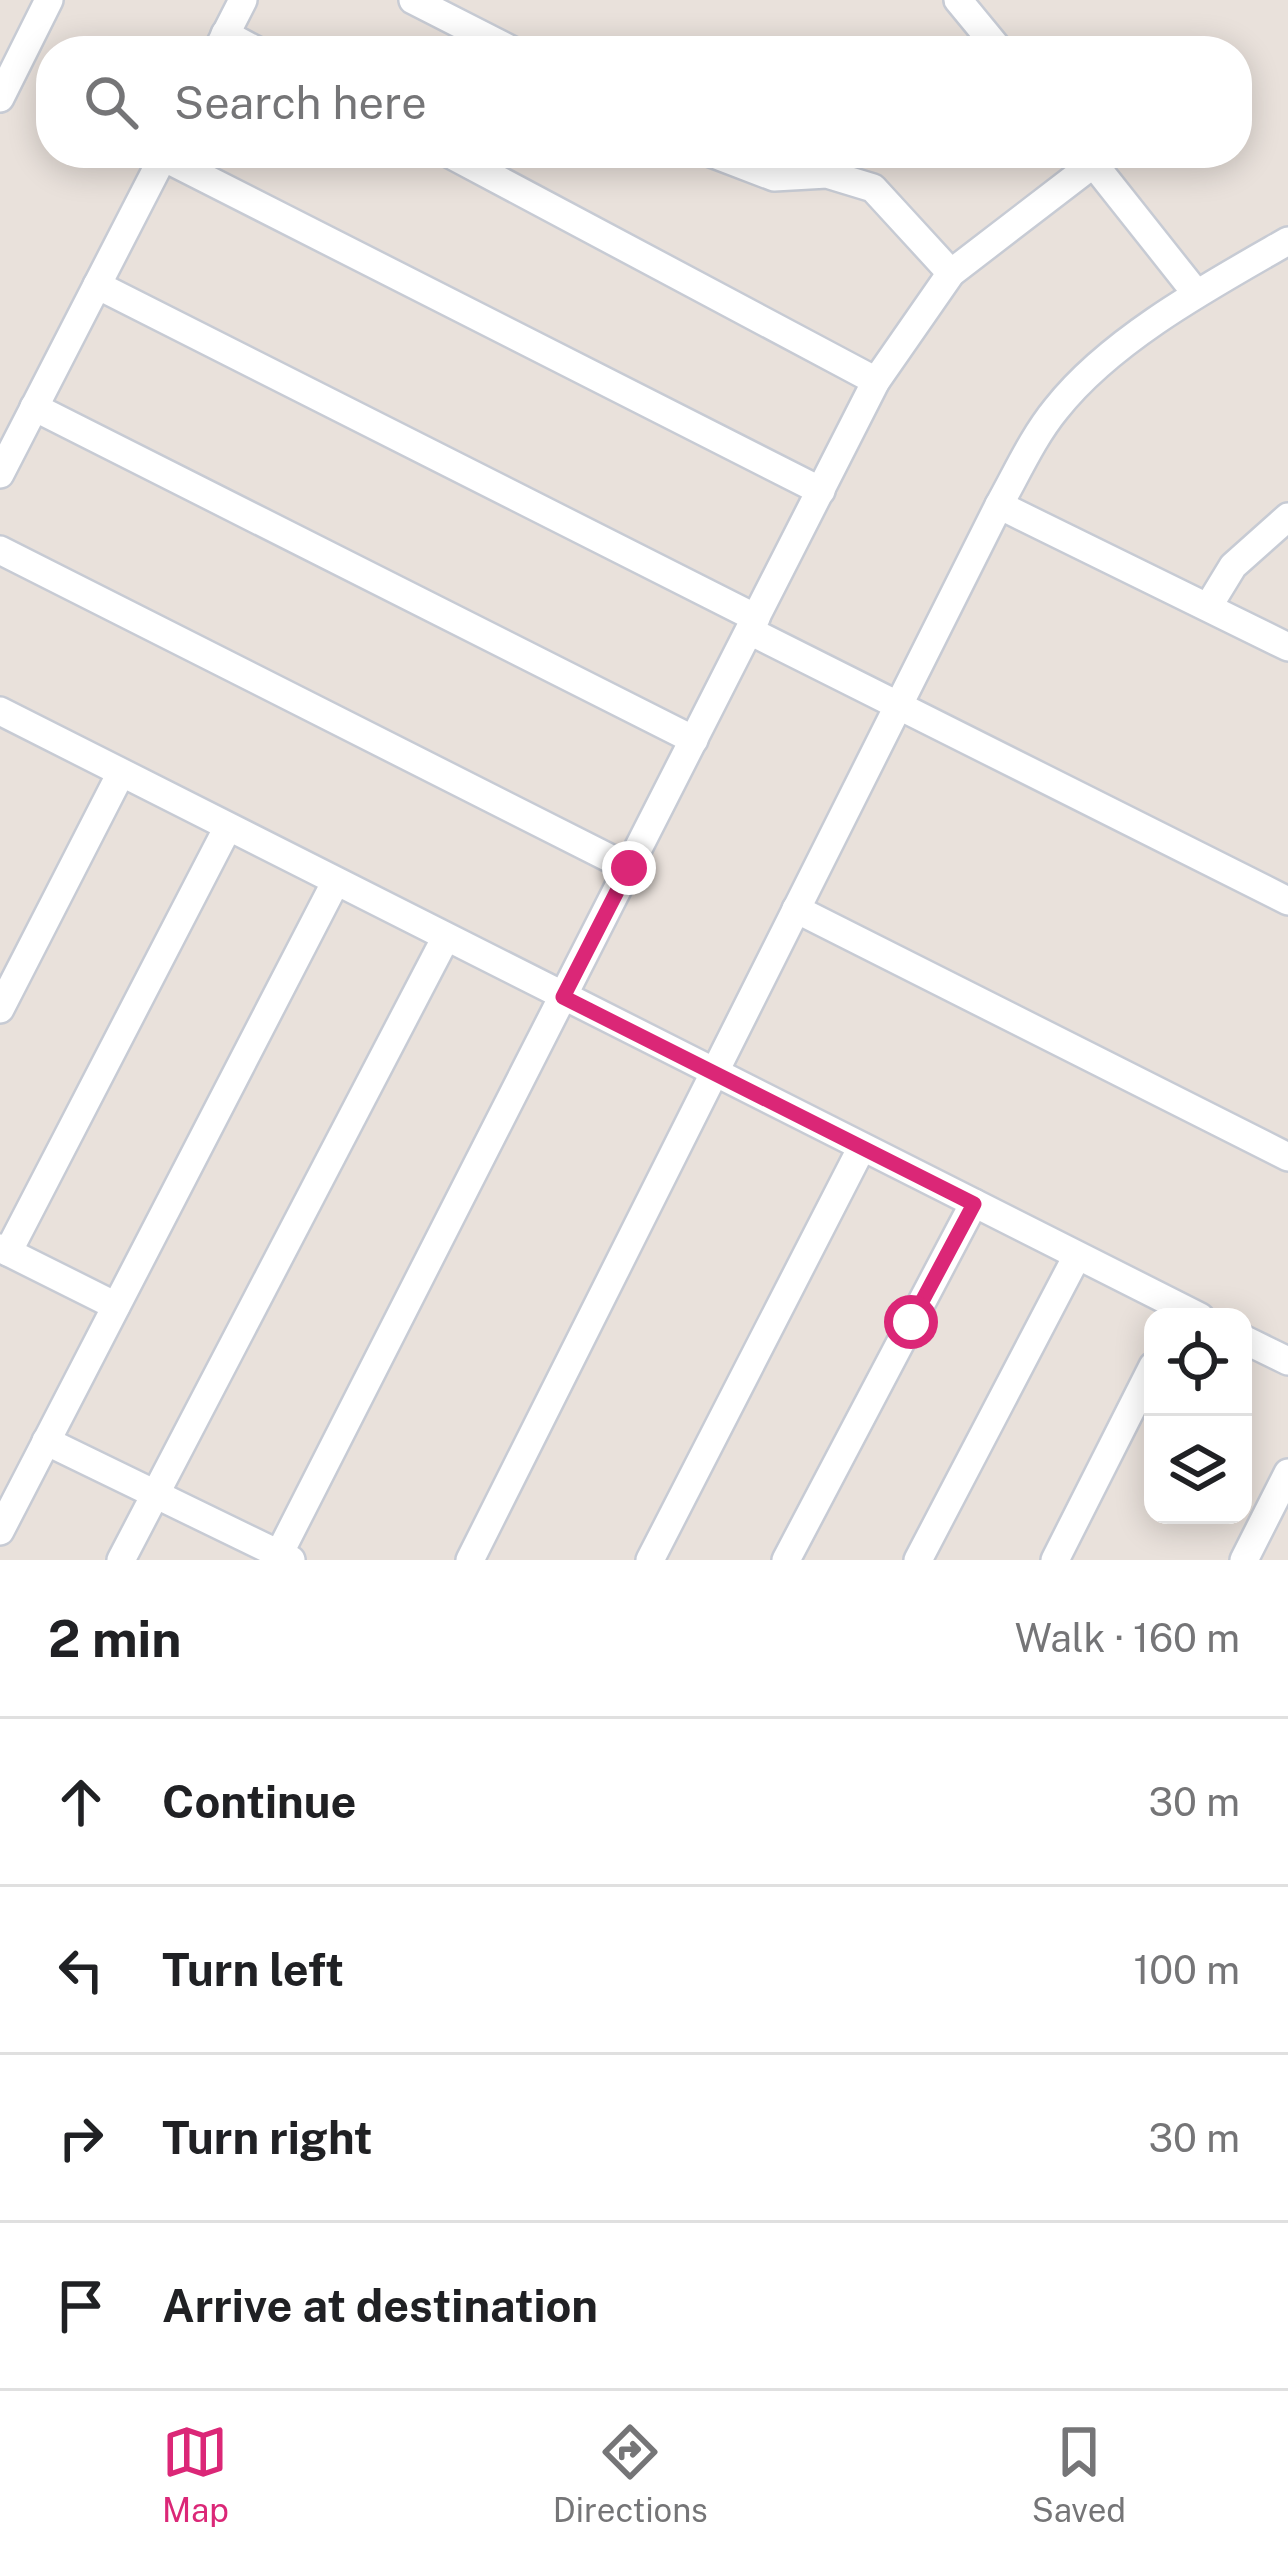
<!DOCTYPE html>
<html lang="en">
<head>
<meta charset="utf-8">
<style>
	:root { --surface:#fff; --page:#f2f2f2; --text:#202124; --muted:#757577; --line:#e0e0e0; --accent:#db2777 }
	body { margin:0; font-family:"Public Sans",sans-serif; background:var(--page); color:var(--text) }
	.controls { position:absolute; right:36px; bottom:36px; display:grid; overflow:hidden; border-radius:24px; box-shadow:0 6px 30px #0003 }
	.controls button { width:108px; height:108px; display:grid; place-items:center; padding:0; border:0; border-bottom:3px solid var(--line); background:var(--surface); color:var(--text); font:60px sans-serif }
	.stop { position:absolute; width:36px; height:36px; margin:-27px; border:9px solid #db2777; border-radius:50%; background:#fff }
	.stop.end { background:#db2777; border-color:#fff; box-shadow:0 3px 12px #0008 }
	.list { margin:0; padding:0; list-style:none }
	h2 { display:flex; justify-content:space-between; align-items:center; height:156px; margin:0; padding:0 48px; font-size:51px }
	h2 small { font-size:39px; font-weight:400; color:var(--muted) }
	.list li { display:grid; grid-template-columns:78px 1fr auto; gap:36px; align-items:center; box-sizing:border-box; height:168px; padding:0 48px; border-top:3px solid var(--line) }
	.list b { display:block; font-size:45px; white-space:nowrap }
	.list em { font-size:39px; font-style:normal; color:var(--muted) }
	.icon { flex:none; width:66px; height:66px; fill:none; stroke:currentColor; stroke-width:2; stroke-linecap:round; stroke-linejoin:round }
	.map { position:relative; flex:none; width:1288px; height:1560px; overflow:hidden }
	.search { position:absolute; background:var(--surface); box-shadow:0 6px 30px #0003; left:36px; right:36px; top:36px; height:132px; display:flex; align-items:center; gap:30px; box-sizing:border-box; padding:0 42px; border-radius:48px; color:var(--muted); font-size:45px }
	.sheet { height:828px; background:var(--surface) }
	nav { display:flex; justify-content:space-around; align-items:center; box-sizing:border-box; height:168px; border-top:3px solid var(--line); background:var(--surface); font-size:33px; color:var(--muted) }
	nav a { display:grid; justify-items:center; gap:6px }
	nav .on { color:var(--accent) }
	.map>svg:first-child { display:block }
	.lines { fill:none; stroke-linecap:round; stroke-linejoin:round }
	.street-casing { stroke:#c7cbd4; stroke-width:32 }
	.street { stroke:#fff; stroke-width:27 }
	.route { stroke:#db2777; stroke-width:15 }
</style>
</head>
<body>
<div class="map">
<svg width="1288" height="1560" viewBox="0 0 1288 1560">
	<rect width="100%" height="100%" fill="#e9e1db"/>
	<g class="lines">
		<defs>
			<g id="street">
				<path d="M413 0 513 51"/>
				<path d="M958 0 1000 51"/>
				<path d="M225 34 257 51"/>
				<path d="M217 51 243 0"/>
				<path d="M0 98 49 0"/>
				<path d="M448 153 876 381"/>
				<path d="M711 153 774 177 827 174 873 188 951 273"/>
				<path d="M1085 153 1196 293"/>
				<path d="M163 157 821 491"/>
				<path d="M97 285 756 618"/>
				<path d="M34 407 694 740"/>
				<path d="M0 474 165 153"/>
				<path d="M999 505 1288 647"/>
				<path d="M0 550 629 868"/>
				<path d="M1208 607 1233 566 1288 517"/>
				<path d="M750 631 1288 901"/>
				<path d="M0 711 1200 1317"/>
				<path d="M796 909 1288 1157"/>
				<path d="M0 1009 121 773"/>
				<path d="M0 1248 116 1306"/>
				<path d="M8 1252 228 827"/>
				<path d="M1243 1339 1288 1361"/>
				<path d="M46 1441 291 1560"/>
				<path d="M0 1531 335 883"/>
				<path d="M121 1560 445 939"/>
				<path d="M276 1560 876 381 951 273 1093 164"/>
				<path d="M470 1560 999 505C1017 473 1033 437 1056 409 1111 339 1211 285 1288 241"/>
				<path d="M650 1560 862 1147"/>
				<path d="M786 1560 974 1203"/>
				<path d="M918 1560 1077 1256"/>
				<path d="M1055 1560 1153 1366"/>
				<path d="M1244 1560 1288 1473"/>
			</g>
		</defs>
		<use href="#street" class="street-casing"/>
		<use href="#street" class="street"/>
	</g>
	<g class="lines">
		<path class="route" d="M629 868 563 997 974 1204 911 1322"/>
	</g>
</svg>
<div class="controls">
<button><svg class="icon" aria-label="locate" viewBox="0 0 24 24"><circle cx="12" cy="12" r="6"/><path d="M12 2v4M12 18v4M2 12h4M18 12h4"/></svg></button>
<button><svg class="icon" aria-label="layers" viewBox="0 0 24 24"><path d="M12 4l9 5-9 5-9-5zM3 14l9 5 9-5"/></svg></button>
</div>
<div class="stop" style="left:911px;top:1322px"></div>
<div class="stop end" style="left:629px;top:868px"></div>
<div class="search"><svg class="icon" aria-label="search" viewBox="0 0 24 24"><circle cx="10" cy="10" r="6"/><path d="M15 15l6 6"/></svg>Search here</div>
</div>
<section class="sheet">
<h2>2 min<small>Walk · 160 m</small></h2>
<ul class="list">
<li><svg class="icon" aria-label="ahead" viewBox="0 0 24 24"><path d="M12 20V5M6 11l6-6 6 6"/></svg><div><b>Continue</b></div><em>30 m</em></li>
<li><svg class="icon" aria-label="left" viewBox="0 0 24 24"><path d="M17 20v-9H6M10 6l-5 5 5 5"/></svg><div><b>Turn left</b></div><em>100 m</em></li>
<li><svg class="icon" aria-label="right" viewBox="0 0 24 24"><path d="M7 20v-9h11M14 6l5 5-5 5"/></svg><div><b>Turn right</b></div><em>30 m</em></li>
<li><svg class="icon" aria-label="arrive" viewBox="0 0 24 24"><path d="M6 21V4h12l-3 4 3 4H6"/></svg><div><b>Arrive at destination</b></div></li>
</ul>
</section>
<nav>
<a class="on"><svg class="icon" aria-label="map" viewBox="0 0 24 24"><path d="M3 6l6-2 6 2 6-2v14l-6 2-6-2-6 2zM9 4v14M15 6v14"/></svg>Map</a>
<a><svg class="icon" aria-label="directions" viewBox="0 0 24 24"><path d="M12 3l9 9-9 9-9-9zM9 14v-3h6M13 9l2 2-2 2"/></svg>Directions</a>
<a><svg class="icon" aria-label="saved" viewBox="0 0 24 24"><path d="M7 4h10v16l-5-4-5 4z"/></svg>Saved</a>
</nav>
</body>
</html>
